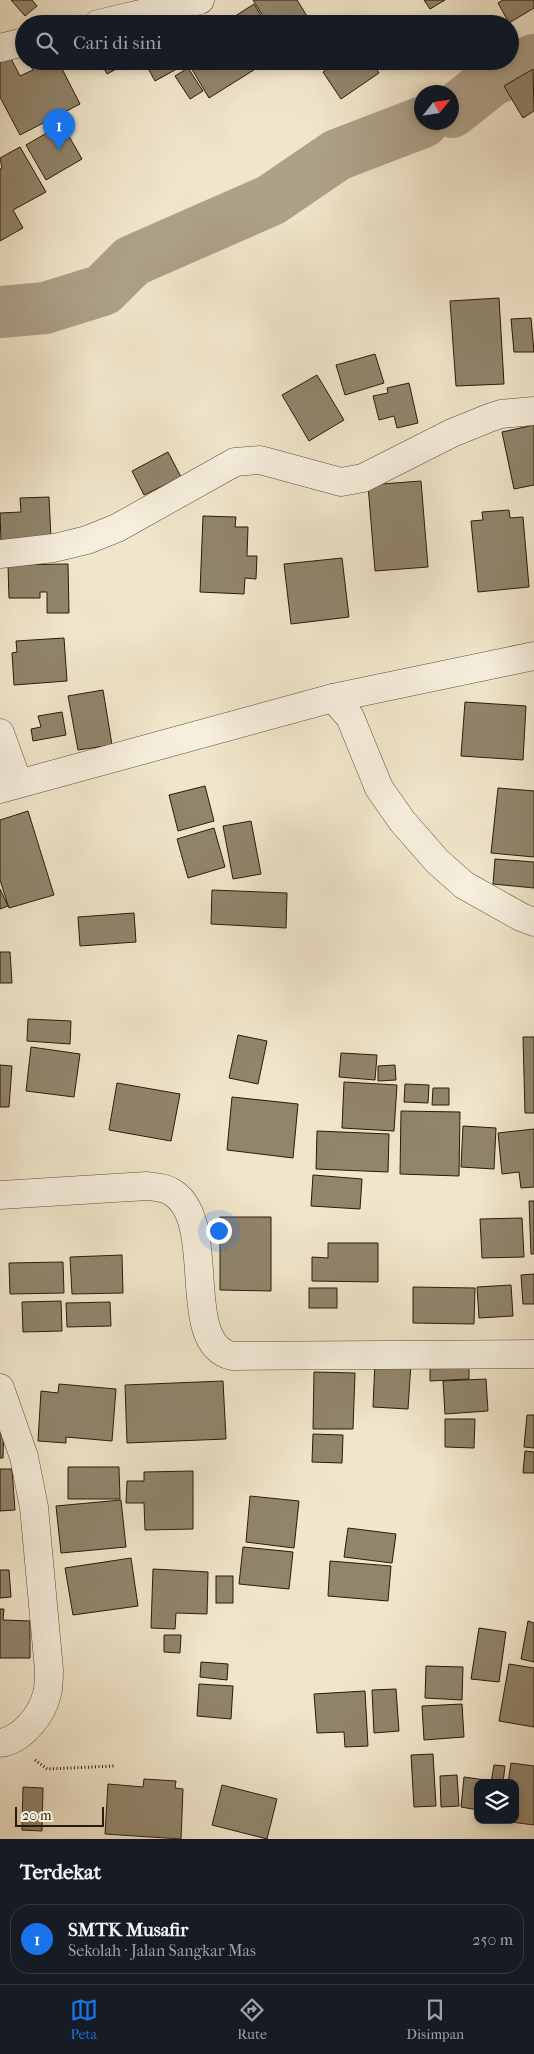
<!DOCTYPE html>
<html lang="id">
<head>
<meta charset="utf-8">
<style>
	:root { --surface:#171b24; --page:#20242c; --text:#f1f3f6; --muted:#9ea1a6; --line:#363941; --accent:#1a73e8 }
	body { margin:0; font-family:"IM FELL French Canon",serif; background:var(--page); color:var(--text) }
	.controls { position:absolute; right:15px; bottom:15px; display:grid; overflow:hidden; border-radius:10px; box-shadow:0 2px 8px #0003 }
	.controls button { width:45px; height:45px; display:grid; place-items:center; padding:0; border:0; border-bottom:1px solid var(--line); background:var(--surface); color:var(--text); font:25px sans-serif }
	.compass { position:absolute; left:414px; top:85px; width:45px; height:45px; border-radius:50%; background:var(--surface); box-shadow:0 2px 8px #0003; rotate:60deg }
	.scale { position:absolute; left:15px; bottom:12px; width:89px; box-sizing:border-box; padding-left:5px; border:2px solid #291b08; border-top:0; font-size:14px; line-height:18px; white-space:nowrap; color:#291b08; -webkit-text-stroke:4px #f6efdd; paint-order:stroke }
	.you { position:absolute; left:218px; top:1230px; width:18px; height:18px; margin:-12px; border:4px solid #fff; border-radius:50%; background:#1a73e8; box-shadow:0 0 0 8px #1a73e833 }
	.badge { display:grid; place-items:center; width:32px; height:32px; border-radius:50%; background:var(--accent); color:#fff; font-size:16px; font-weight:700 }
	.pin { position:absolute; translate:-50% -41px; filter:drop-shadow(0 1px 2px #0008) }
	.pin::after { content:''; position:absolute; top:26px; width:18px; height:15px; background:inherit; clip-path:polygon(0 0,100% 0,50% 100%) }
	.list { margin:0; padding:0; list-style:none }
	h2 { display:flex; justify-content:space-between; align-items:center; height:65px; margin:0; padding:0 20px; font-size:21px }
	h2 small { font-size:16px; font-weight:400; color:var(--muted) }
	.list li { display:grid; grid-template-columns:32px 1fr auto; gap:15px; align-items:center; box-sizing:border-box; height:70px; margin:0 10px 10px; padding:0 10px; border:1px solid var(--line); border-radius:20px }
	.list b { display:block; font-size:19px; white-space:nowrap }
	.list p { margin:0; font-size:16px; white-space:nowrap; color:var(--muted) }
	.list em { font-size:16px; font-style:normal; color:var(--muted) }
	.icon { flex:none; width:28px; height:28px; fill:none; stroke:currentColor; stroke-width:2; stroke-linecap:round; stroke-linejoin:round }
	.map { position:relative; flex:none; width:534px; height:1839px; overflow:hidden }
	.search { position:absolute; background:var(--surface); box-shadow:0 2px 8px #0003; left:15px; right:15px; top:15px; height:55px; display:flex; align-items:center; gap:12px; box-sizing:border-box; padding:0 18px; border-radius:28px; color:var(--muted); font-size:19px }
	.sheet { height:145px; background:var(--surface) }
	nav { display:flex; justify-content:space-around; align-items:center; box-sizing:border-box; height:70px; border-top:1px solid var(--line); background:var(--surface); font-size:14px; color:var(--muted) }
	nav a { display:grid; justify-items:center; gap:2px }
	nav .on { color:var(--accent) }
	.map>svg:first-child { display:block }
	.lines { fill:none; stroke-linecap:round; stroke-linejoin:round }
	.river { stroke:#ada189; stroke-width:52 }
	.building { fill:#91856d; stroke:#291b08 }
	.minor-casing { stroke:#5b4e39; stroke-width:29 }
	.path { stroke:#291b08; stroke-width:3; stroke-dasharray:1 2.5; stroke-linecap:butt }
	.minor { stroke:#f6efdd; stroke-width:28 }
</style>
</head>
<body>
<div class="map">
<svg width="534" height="1839" viewBox="0 0 534 1839">
	<rect width="100%" height="100%" fill="#f1e6cb"/>
	<filter id="stains"><feTurbulence type="fractalNoise" baseFrequency=".004" numOctaves="4"/><feColorMatrix values="0 0 0 0 .2 0 0 0 0 .09 0 0 0 0 .02 0 0 0 .5 -.17"/></filter>
	<radialGradient id="worn" r=".72"><stop offset=".6" stop-color="#630" stop-opacity="0"/><stop offset="1" stop-color="#630" stop-opacity=".3"/></radialGradient>
	<g class="lines">
		<g class="river">
			<path d="M452 112 491 81 534 60"/>
			<path d="M0 312 45 308 103 290 132 261 271 200 337 155 423 122"/>
		</g>
	</g>
	<g class="building">
		<path d="M11 0H32L37 6 25 16Z"/>
		<path d="M253 0H297L312 24H268Z"/>
		<path d="M424 0H445L430 9Z"/>
		<path d="M503 0H534V8L509 23 498 3Z"/>
		<path d="M254 4 266 24H232L229 20Z"/>
		<path d="M7 51 20 76 33 70 27 61H58L80 104 20 135 0 97V55Z"/>
		<path d="M100 61H117L120 67 107 74Z"/>
		<path d="M122 61H140L126 69Z"/>
		<path d="M144 61H182L184 65 155 81Z"/>
		<path d="M187 61H252L257 68 209 98Z"/>
		<path d="M339 61H372L379 73 341 99 323 72Z"/>
		<path d="M188 68 203 91 190 99 175 76Z"/>
		<path d="M533 69 534 111 523 118 504 86Z"/>
		<path d="M62 124 82 159 46 180 26 145Z"/>
		<path d="M20 147 46 192 13 210 23 228 0 241V169L2 168 0 158Z"/>
		<path d="M499 298 504 384 456 386 450 301Z"/>
		<path d="M531 318 534 352H514L511 319Z"/>
		<path d="M375 354 384 383 345 395 336 365Z"/>
		<path d="M317 375 344 420 309 441 282 395Z"/>
		<path d="M409 383 418 423 397 428 394 416 379 420 373 396 388 393 387 388Z"/>
		<path d="M534 425V485L514 489 502 432Z"/>
		<path d="M168 452 181 477 144 495 132 471Z"/>
		<path d="M421 481 428 567 375 571 368 485Z"/>
		<path d="M49 497 51 539 1 542 0 513 21 512 20 498Z"/>
		<path d="M509 510 510 518 523 517 529 587 478 592 471 521 483 520 482 512Z"/>
		<path d="M203 516 236 517 235 527H248L247 556H257L256 579 245 578 244 594 200 592Z"/>
		<path d="M342 558 349 617 291 624 284 564Z"/>
		<path d="M68 564 69 613H47V592H40V598H9L8 565Z"/>
		<path d="M64 638 67 681 14 685 12 653 17 652 16 641Z"/>
		<path d="M103 690 112 745 78 750 68 696Z"/>
		<path d="M465 702 526 706 523 760 461 756Z"/>
		<path d="M62 712 66 735 33 741 31 729 41 727 38 716Z"/>
		<path d="M205 786 214 821 178 831 169 795Z"/>
		<path d="M498 788 534 791V857L491 853Z"/>
		<path d="M28 811 54 895 9 908 0 880V820Z"/>
		<path d="M251 821 261 874 233 879 223 826Z"/>
		<path d="M214 828 225 867 188 878 177 839Z"/>
		<path d="M495 859 534 862V888L493 884Z"/>
		<path d="M0 889 8 906 0 909Z"/>
		<path d="M212 890 287 893 286 928 211 924Z"/>
		<path d="M134 913 136 942 80 946 78 917Z"/>
		<path d="M0 952H10L12 983H0Z"/>
		<path d="M28 1019 71 1021 70 1044 27 1041Z"/>
		<path d="M238 1035 267 1041 258 1084 229 1078Z"/>
		<path d="M523 1037H534V1113H525Z"/>
		<path d="M31 1047 80 1054 74 1097 26 1091Z"/>
		<path d="M341 1053 377 1055 375 1080 339 1077Z"/>
		<path d="M0 1065 12 1066 9 1107H0Z"/>
		<path d="M395 1065 396 1080 378 1081V1066Z"/>
		<path d="M344 1082 397 1085 394 1131 342 1128Z"/>
		<path d="M117 1083 180 1094 171 1141 109 1130Z"/>
		<path d="M405 1084 429 1085 428 1103 404 1102Z"/>
		<path d="M433 1088H449V1105H432Z"/>
		<path d="M232 1097 298 1104 293 1158 227 1150Z"/>
		<path d="M401 1111 460 1112 459 1176 400 1174Z"/>
		<path d="M463 1126 496 1128 494 1169 461 1167Z"/>
		<path d="M534 1129V1187L521 1188 519 1172 502 1174 498 1133Z"/>
		<path d="M317 1131 389 1134 388 1172 316 1169Z"/>
		<path d="M313 1175 362 1179 360 1209 311 1206Z"/>
		<path d="M529 1201H534V1254H531Z"/>
		<path d="M220 1217H271V1291L220 1290Z"/>
		<path d="M522 1218 524 1257 482 1258 480 1219Z"/>
		<path d="M328 1243H378V1282L312 1281V1257L328 1258Z"/>
		<path d="M122 1255 123 1293 72 1294 70 1257Z"/>
		<path d="M63 1262 64 1293 10 1294 9 1263Z"/>
		<path d="M534 1274V1304H523L521 1275Z"/>
		<path d="M511 1285 513 1316 479 1318 477 1287Z"/>
		<path d="M413 1287 475 1288 474 1324 413 1323Z"/>
		<rect x="309" y="1288" width="28" height="20"/>
		<path d="M61 1301 62 1331 23 1332 22 1302Z"/>
		<path d="M110 1302 111 1326 67 1327 66 1303Z"/>
		<path d="M375 1361 411 1363 408 1409 373 1407Z"/>
		<path d="M469 1364V1379L430 1381V1366Z"/>
		<path d="M314 1372 355 1373 353 1429H313Z"/>
		<path d="M486 1379 488 1411 445 1414 443 1381Z"/>
		<path d="M223 1381 226 1439 127 1443 125 1385Z"/>
		<path d="M59 1384 116 1389 112 1441 66 1437V1443L38 1441 41 1391 58 1393Z"/>
		<path d="M0 1415H4L3 1458H0Z"/>
		<path d="M527 1415H534V1448L524 1447Z"/>
		<path d="M445 1419H475L474 1448 445 1447Z"/>
		<path d="M313 1434 343 1435 342 1463 312 1462Z"/>
		<path d="M525 1451 534 1452V1473H523Z"/>
		<path d="M68 1467H119L120 1499H68Z"/>
		<path d="M0 1469H12L15 1510 0 1511Z"/>
		<path d="M193 1471V1529L145 1530 144 1503H126L127 1481H144V1472Z"/>
		<path d="M250 1496 299 1501 294 1548 246 1542Z"/>
		<path d="M121 1500 126 1547 61 1553 56 1506Z"/>
		<path d="M348 1528 396 1534 392 1563 344 1557Z"/>
		<path d="M243 1547 293 1552 289 1589 239 1584Z"/>
		<path d="M131 1558 138 1606 73 1615 65 1568Z"/>
		<path d="M330 1561 391 1566 388 1601 328 1596Z"/>
		<path d="M153 1569 208 1572 207 1614 176 1613 175 1629 151 1628Z"/>
		<path d="M0 1570H9L11 1597 0 1598Z"/>
		<rect x="216" y="1576" width="17" height="27"/>
		<path d="M0 1609H4L3 1620 30 1621V1658H0Z"/>
		<path d="M528 1621 534 1623V1662L521 1659Z"/>
		<path d="M479 1628 506 1632 499 1682 471 1679Z"/>
		<path d="M164 1635H181L180 1653 164 1652Z"/>
		<path d="M201 1662 228 1664 227 1680 200 1677Z"/>
		<path d="M509 1664 534 1668V1727L499 1721Z"/>
		<path d="M426 1666 463 1667 462 1700 425 1698Z"/>
		<path d="M199 1684 233 1686 231 1719 197 1716Z"/>
		<path d="M396 1689 399 1731 374 1733 372 1690Z"/>
		<path d="M365 1691 368 1746 345 1747 344 1732 317 1733 314 1694Z"/>
		<path d="M462 1704 464 1737 424 1740 422 1706Z"/>
		<path d="M433 1754 436 1806 414 1807 411 1755Z"/>
		<path d="M511 1763 534 1766V1825L503 1821 515 1820V1783H508Z"/>
		<path d="M494 1765 505 1766 503 1783H491Z"/>
		<path d="M457 1775 459 1806 441 1807 440 1776Z"/>
		<path d="M464 1777 485 1780 484 1783H478V1810L461 1807Z"/>
		<path d="M144 1779 176 1781 175 1788 183 1789 181 1839 105 1834 108 1784 143 1787Z"/>
		<path d="M222 1785 277 1799 267 1839 212 1825Z"/>
		<path d="M23 1787 43 1788 42 1831 22 1830Z"/>
	</g>
	<g class="lines">
		<defs>
			<g id="minor">
				<path d="M98 24 200 0"/>
				<path d="M0 48 24 42"/>
				<path d="M0 554 54 548 87 540 117 528 235 462 260 460 341 482 363 478 452 433 489 418 501 414 534 411"/>
				<path d="M333 698 350 717 379 788 402 821 437 861 464 885 521 917 534 922"/>
				<path d="M0 733 18 783"/>
				<path d="M0 789 333 698 534 656"/>
				<path d="M0 1195 147 1186C154 1187 163 1187 170 1191 221 1218 177 1343 232 1356L534 1354"/>
				<path d="M0 1388 24 1457 34 1507 49 1670C49 1677 49 1686 47 1694 42 1715 22 1740 0 1743"/>
			</g>
		</defs>
		<use href="#minor" class="minor-casing"/>
		<path class="path" d="M35 1760 47 1769 115 1766"/>
		<use href="#minor" class="minor"/>
	</g>
	<rect width="100%" height="100%" filter="url(#stains)"/>
	<rect width="100%" height="100%" fill="url(#worn)"/>
</svg>
<div class="controls">
<button><svg class="icon" aria-label="layers" viewBox="0 0 24 24"><path d="M12 4l9 5-9 5-9-5zM3 14l9 5 9-5"/></svg></button>
</div>
<svg class="compass" viewBox="-18 -18 36 36"><path d="M0-13l5 13h-10z" fill="#e53935"/><path d="M0 13l5-13h-10z" fill="#9ea1a6"/></svg>
<div class="scale">20 m</div>
<div class="you"></div>
<div class="pin badge" style="left:59px;top:150px">1</div>
<div class="search"><svg class="icon" aria-label="search" viewBox="0 0 24 24"><circle cx="10" cy="10" r="6"/><path d="M15 15l6 6"/></svg>Cari di sini</div>
</div>
<section class="sheet">
<h2>Terdekat<small></small></h2>
<ul class="list">
<li><span class="badge">1</span><div><b>SMTK Musafir</b><p>Sekolah · Jalan Sangkar Mas</p></div><em>250 m</em></li>
</ul>
</section>
<nav>
<a class="on"><svg class="icon" aria-label="map" viewBox="0 0 24 24"><path d="M3 6l6-2 6 2 6-2v14l-6 2-6-2-6 2zM9 4v14M15 6v14"/></svg>Peta</a>
<a><svg class="icon" aria-label="directions" viewBox="0 0 24 24"><path d="M12 3l9 9-9 9-9-9zM9 14v-3h6M13 9l2 2-2 2"/></svg>Rute</a>
<a><svg class="icon" aria-label="saved" viewBox="0 0 24 24"><path d="M7 4h10v16l-5-4-5 4z"/></svg>Disimpan</a>
</nav>
</body>
</html>
